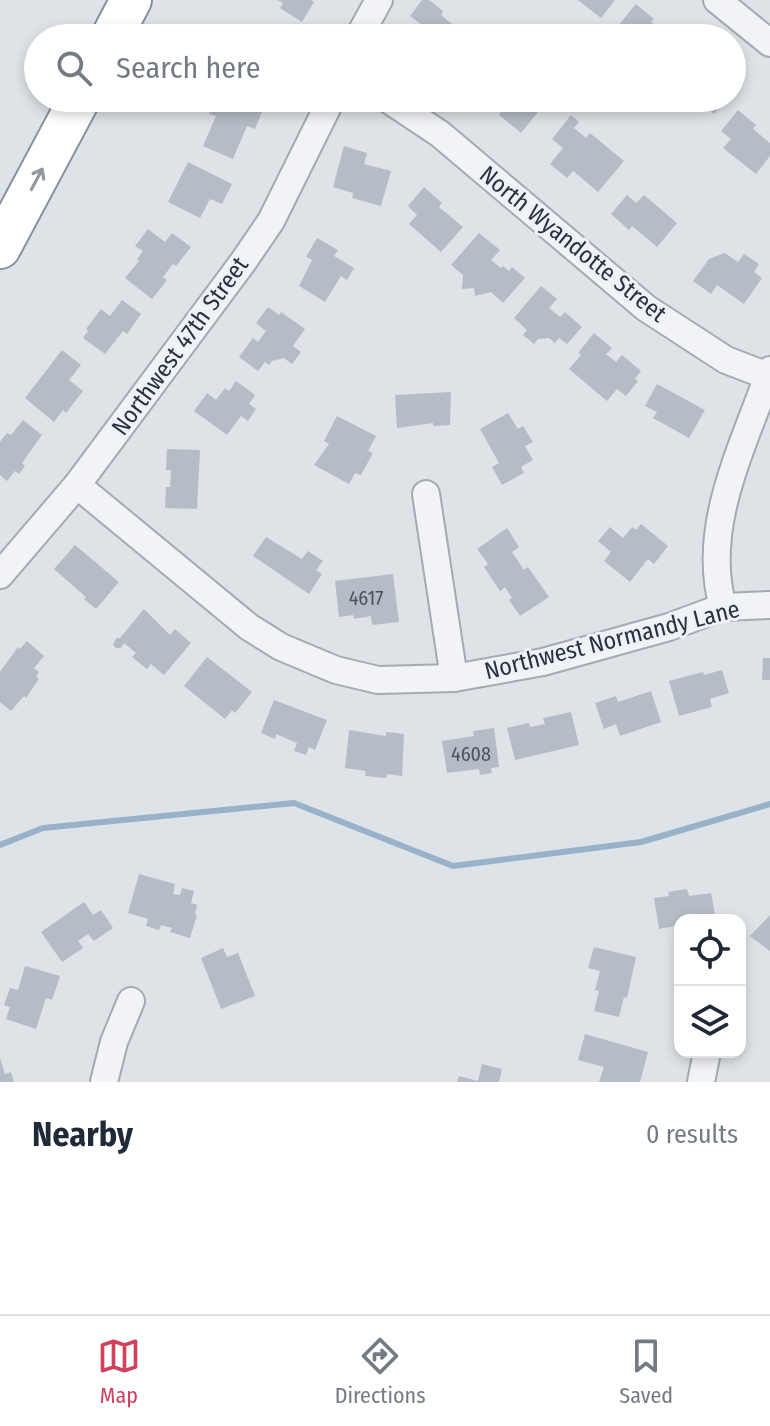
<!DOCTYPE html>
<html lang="en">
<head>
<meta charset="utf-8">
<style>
	:root { --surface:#fff; --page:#f2f2f3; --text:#1f2937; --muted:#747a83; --line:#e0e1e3; --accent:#d1405c }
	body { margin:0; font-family:"Fira Sans Condensed",sans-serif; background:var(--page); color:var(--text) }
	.controls { position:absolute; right:24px; bottom:24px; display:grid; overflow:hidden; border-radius:16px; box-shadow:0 4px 12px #0003 }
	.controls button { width:72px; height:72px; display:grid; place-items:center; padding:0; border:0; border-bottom:2px solid var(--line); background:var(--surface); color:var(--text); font:40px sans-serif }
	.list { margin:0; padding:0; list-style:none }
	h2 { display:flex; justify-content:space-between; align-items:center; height:104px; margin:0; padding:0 32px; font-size:34px }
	h2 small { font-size:26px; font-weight:400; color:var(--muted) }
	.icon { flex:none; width:44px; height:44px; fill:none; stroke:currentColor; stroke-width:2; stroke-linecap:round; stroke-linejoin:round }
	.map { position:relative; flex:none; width:770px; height:1082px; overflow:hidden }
	.search { position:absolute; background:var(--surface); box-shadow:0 4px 12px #0003; left:24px; right:24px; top:24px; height:88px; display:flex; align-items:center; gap:20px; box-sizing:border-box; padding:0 28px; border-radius:44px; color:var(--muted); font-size:30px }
	.sheet { height:232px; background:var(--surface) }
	nav { display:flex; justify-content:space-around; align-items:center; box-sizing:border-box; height:112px; border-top:2px solid var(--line); background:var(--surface); font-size:22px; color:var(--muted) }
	nav a { display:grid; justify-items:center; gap:4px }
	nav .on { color:var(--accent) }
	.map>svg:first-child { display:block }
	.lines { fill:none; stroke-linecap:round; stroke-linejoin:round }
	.stream { stroke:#98b2c9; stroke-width:6 }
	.building { fill:#b5bcc5 }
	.minor-casing { stroke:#a3aab2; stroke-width:30 }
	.highway-casing { stroke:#85919f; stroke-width:44 }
	.minor { stroke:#f1f3f6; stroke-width:26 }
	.highway { stroke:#fff; stroke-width:40 }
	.oneway { stroke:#93989f }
	.labels { text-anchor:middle; stroke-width:6; stroke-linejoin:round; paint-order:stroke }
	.number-label { font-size:20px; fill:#4a5460 }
	.street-label { font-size:24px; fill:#27313f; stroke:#eef1f6 }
</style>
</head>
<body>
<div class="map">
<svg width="770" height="1082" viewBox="0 0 770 1082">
	<rect width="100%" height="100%" fill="#dee3e8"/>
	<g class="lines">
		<path class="stream" d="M0 845 43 828 294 803 453 866 641 842 770 804"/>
	</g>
	<g class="building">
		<path d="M277 0H311L314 2 302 22 280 8 283 3Z"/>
		<path d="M422 0H429L443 11 441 15 453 25 454 32 449 38H411L418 29 423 32 426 28 410 16Z"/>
		<path d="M578 0H615L601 18Z"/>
		<path d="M636 4 654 19 651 22 673 38H630L617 27Z"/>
		<path d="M216 98H243L264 107 255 129 247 126 233 159 203 146 216 116 209 114Z"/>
		<path d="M473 98H531L542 107 521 133 499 115 508 103 503 98 499 103 496 100 488 110Z"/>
		<path d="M694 98H727L714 114Z"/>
		<path d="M738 110 756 125 753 129 770 143V156L756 174 723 148 731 139 721 131Z"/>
		<path d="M571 115 579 122 574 128 586 138 590 133 624 161 598 192 573 171 567 178 550 164 563 148 552 139Z"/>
		<path d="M344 146 367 153 364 164 391 171 381 206 352 198 353 193 333 187Z"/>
		<path d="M188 162 232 184 222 204 210 199 200 218 168 202Z"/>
		<path d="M424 187 442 203 439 207 463 227 441 252 409 224 417 215 408 206Z"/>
		<path d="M627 195 636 203 644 195 677 223 657 247 632 226 629 230 611 214Z"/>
		<path d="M148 229 165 242 172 233 191 247 176 266 173 264 163 277 167 280 152 299 125 278 139 261 137 259 143 251 135 246Z"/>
		<path d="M479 233 500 250 491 260 501 268 503 266 509 271 512 267 525 278 503 303 491 292 475 296 474 288 462 289 463 275 451 265Z"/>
		<path d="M317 238 338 250 334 256 354 268 347 280 341 276 325 302 299 286 312 260 306 257Z"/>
		<path d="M725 253 738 262 744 254 759 264 754 272 762 278 744 304 717 285 711 294 693 281 709 259Z"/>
		<path d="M541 286 557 299 549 308 560 317 565 312 582 327 567 344 559 338 555 343 549 338 538 339 534 344 523 335 527 330 514 318Z"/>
		<path d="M122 300 141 314 127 334 123 331 105 354 83 338 88 331 86 329 101 309 110 316Z"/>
		<path d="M268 307 279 315 281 312 305 329 293 346 301 352 292 364 284 358 272 361 269 365 265 362 258 371 239 357 253 338 258 342 266 331 256 323Z"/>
		<path d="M594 333 612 348 606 354 616 362 622 355 641 371 635 379 638 381 626 396 617 389 607 401 569 369 581 355 578 353Z"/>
		<path d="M62 350 81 365 69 380 83 391 66 413 63 410 54 422 25 398Z"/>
		<path d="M236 381 255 395 249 404 256 409 248 421 241 416 227 435 194 411 207 393 216 400 225 388 229 391Z"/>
		<path d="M657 384 705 410 689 438 653 418 657 412 645 406Z"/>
		<path d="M451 392 450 425 433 426V423L397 428 395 395Z"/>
		<path d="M508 413 518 429 523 426 533 442 525 446 533 460 521 467 524 473 502 485 492 467 499 463 480 429Z"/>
		<path d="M337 416 376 436 368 451 373 453 361 475 355 473 349 484 314 465 329 444 324 441Z"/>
		<path d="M23 420 42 435 22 463 25 466 19 474 15 471 7 481 0 475V442L7 433 11 435Z"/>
		<path d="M167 449 200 450 197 509 165 508 166 487H170L171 470H166Z"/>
		<path d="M641 524 668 546 654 564 648 559 630 582 604 561 611 552 598 541 610 527 623 538 632 527 636 530Z"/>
		<path d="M507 528 519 547 512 552 524 570 528 567 549 597 520 616 509 600 512 598 505 587 500 591 484 567 488 564 477 549Z"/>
		<path d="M266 537 302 559 308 551 323 561 316 570 322 574 309 594 253 556Z"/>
		<path d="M75 545 119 582 96 609 84 599 86 597 54 569Z"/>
		<path d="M393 574 399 622 372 625 371 616 354 619 353 615 339 617 335 581Z"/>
		<path d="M144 609 170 635 175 629 191 643 164 675 151 664 147 669 132 657 136 653 124 643 121 648H116L113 645 116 638H120Z"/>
		<path d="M27 641 44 656 34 668 39 672 36 676 39 679 26 698 24 696 11 711 0 702V672L18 647 20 649Z"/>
		<path d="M207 657 252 692 235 713 232 710 225 719 184 686Z"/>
		<path d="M763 658H770V680H762Z"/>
		<path d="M722 670 729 693 710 699 712 707 679 716 669 681 703 672 704 675Z"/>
		<path d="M651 691 661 722 620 736 616 724 604 729 595 703 616 696 618 702Z"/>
		<path d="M274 700 327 720 315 750 309 747 306 755 294 751 297 743 276 734 275 739 261 733Z"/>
		<path d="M571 712 579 745 515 760 507 728 529 723 530 727 545 724 543 718Z"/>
		<path d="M494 728 499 767 491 768 492 773 480 775 479 769 447 773 442 741 474 736 473 731Z"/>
		<path d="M349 730 386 736V732L404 734 402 776 387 774 386 778 365 776 366 771 345 768Z"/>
		<path d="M139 874 175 884 173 894 180 895 182 888 194 891 191 903 197 905 195 915H197L190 938 170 932 172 928 161 925 159 930 146 926 148 919 128 913Z"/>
		<path d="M687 889 689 896 711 893 716 920H680V925L659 929 654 898 669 896 668 892Z"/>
		<path d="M84 902 93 915 101 910 113 928 94 941 88 934 78 941 83 948 62 962 41 932Z"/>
		<path d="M770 915V951L750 936Z"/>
		<path d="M594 947 636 957 627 998 624 997 619 1017 594 1011 599 991 595 990 600 971 588 968Z"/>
		<path d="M223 948 227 957 238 953 255 996 221 1009 201 958Z"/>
		<path d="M25 966 60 976 52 1000 46 998 36 1029 6 1019 10 1007 4 1005 10 988 18 990Z"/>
		<path d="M585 1034 648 1052 640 1082H599L604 1067 578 1060Z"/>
		<path d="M0 1058 5 1074 11 1072 14 1082H0Z"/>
		<path d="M482 1064 502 1069 499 1082H457L459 1076 478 1081Z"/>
	</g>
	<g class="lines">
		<defs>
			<g id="minor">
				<path d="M717 0 770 43"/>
				<path d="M358 38 379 0"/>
				<path d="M386 98 440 134 646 308 726 360 768 376"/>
				<path d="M77 485 249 627 281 647 336 670 378 680 454 678 543 662 669 627 723 607 770 605"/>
				<path d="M426 494 454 678"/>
				<path d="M0 575 77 485 243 262 271 221 332 98"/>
				<path d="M723 607C700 526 744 446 770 370"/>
				<path d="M104 1082 114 1042 131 1001"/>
				<path d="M701 1082 707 1052"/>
			</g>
			<g id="highway">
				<path d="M111 38 131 0"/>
				<path d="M0 248 80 98"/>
			</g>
		</defs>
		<use href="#minor" class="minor-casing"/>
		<use href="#highway" class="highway-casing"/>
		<use href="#minor" class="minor"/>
		<use href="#highway" class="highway"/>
	</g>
	<defs><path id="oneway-shaft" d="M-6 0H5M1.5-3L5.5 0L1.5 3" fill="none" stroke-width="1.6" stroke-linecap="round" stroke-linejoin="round" transform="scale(2)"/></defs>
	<use class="oneway" href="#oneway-shaft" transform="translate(37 179) rotate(-62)"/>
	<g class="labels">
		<g class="number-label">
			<text x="366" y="605">4617</text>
			<text x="471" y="761">4608</text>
		</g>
		<g class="street-label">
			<text transform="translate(573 244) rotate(39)" y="8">North Wyandotte Street</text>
			<text transform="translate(180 346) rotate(-54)" y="8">Northwest 47th Street</text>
			<text transform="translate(612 640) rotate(-14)" y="8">Northwest Normandy Lane</text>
		</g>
	</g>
</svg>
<div class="controls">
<button><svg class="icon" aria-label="locate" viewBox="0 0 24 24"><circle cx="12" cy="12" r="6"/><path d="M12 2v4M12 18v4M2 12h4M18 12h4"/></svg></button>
<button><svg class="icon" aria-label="layers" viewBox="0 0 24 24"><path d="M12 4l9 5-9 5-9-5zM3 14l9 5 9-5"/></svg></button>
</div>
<div class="search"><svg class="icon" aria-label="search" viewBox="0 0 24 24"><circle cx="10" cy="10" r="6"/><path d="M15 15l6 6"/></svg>Search here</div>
</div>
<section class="sheet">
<h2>Nearby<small>0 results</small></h2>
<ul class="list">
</ul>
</section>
<nav>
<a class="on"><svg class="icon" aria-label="map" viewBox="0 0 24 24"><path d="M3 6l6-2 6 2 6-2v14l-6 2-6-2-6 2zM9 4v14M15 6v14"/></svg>Map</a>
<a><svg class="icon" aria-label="directions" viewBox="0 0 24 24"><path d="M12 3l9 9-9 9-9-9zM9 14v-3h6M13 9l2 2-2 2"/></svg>Directions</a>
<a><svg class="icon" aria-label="saved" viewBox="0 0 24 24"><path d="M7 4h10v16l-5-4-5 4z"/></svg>Saved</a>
</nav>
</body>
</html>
